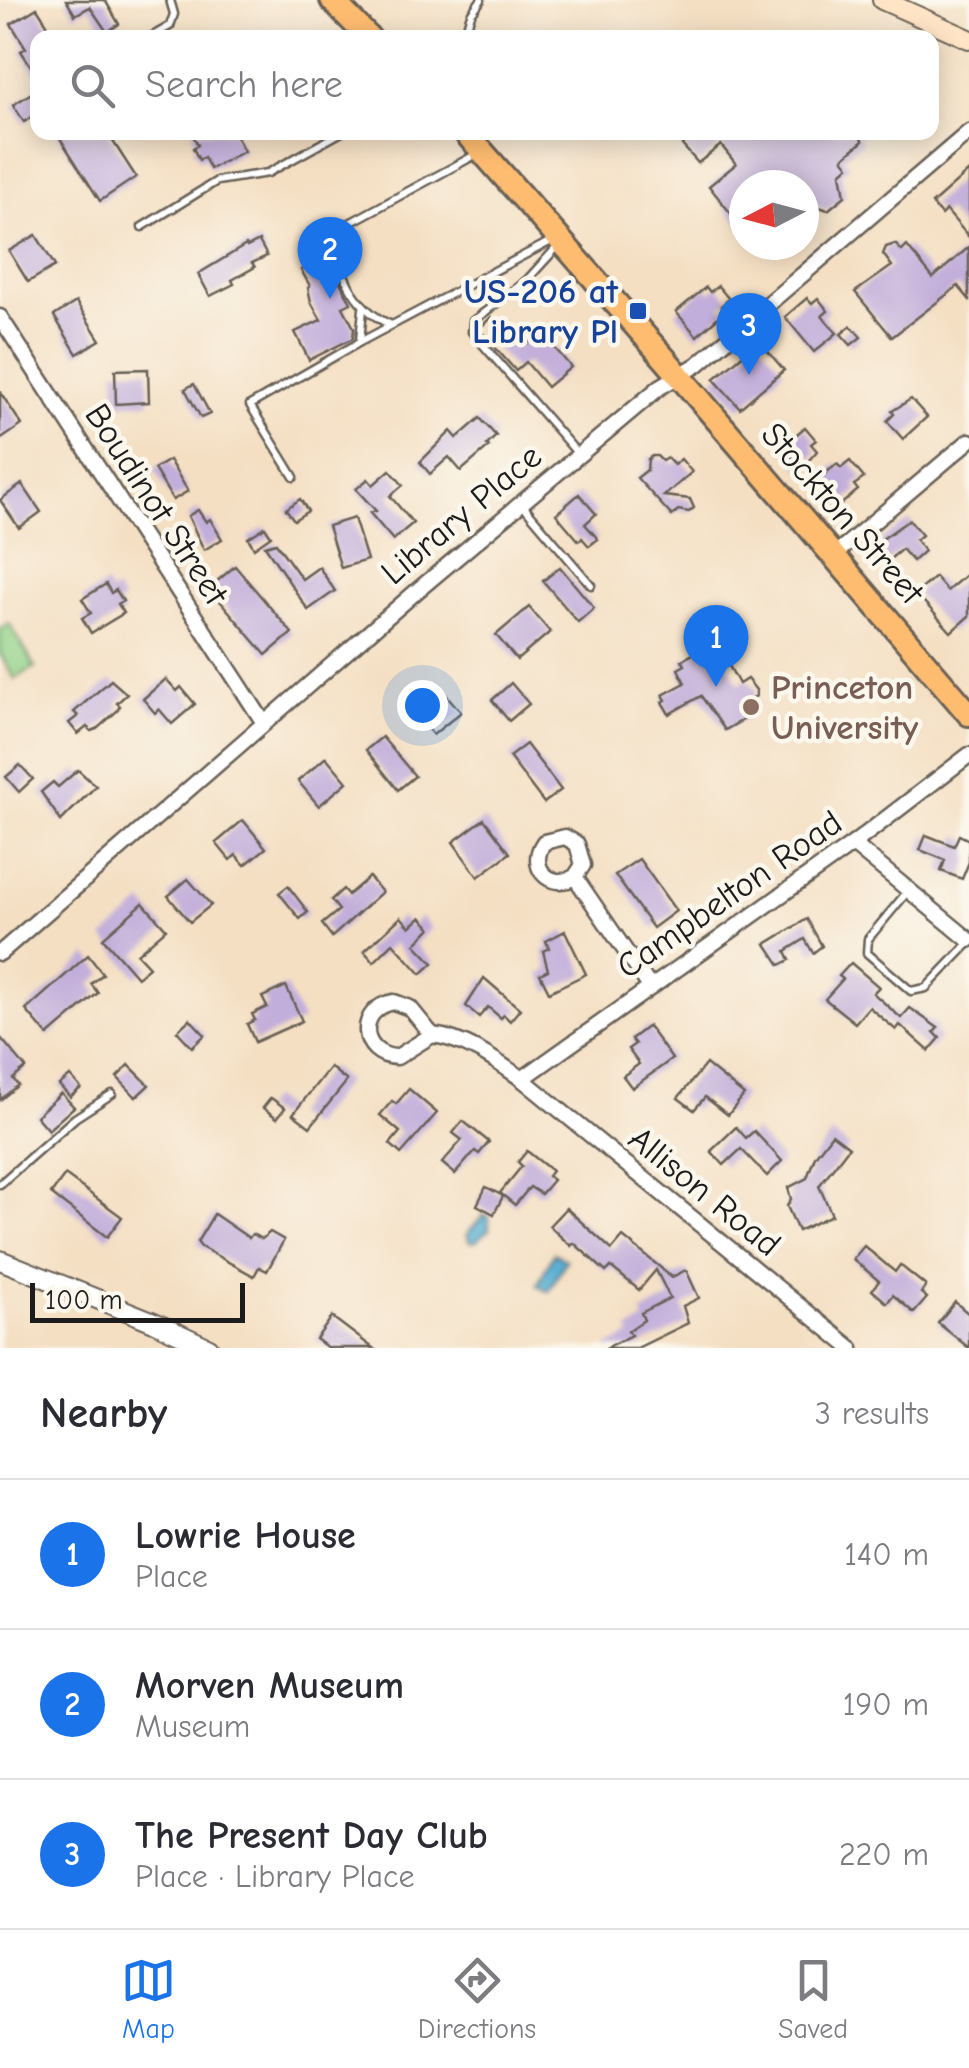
<!DOCTYPE html>
<html lang="en">
<head>
<meta charset="utf-8">
<style>
	:root { --surface:#fff; --page:#f7f7f7; --text:#2b2b33; --muted:#7c7c81; --line:#e1e1e2; --accent:#1a73e8 }
	body { margin:0; font-family:"Comic Neue",sans-serif; background:var(--page); color:var(--text) }
	.compass { position:absolute; left:729px; top:170px; width:90px; height:90px; border-radius:50%; background:var(--surface); box-shadow:0 5px 25px #0003; rotate:264deg }
	.scale { position:absolute; left:30px; bottom:25px; width:215px; box-sizing:border-box; padding-left:10px; border:5px solid #1c1c1c; border-top:0; font-size:28px; line-height:35px; white-space:nowrap; color:#1c1c1c; -webkit-text-stroke:8px #fbf7ec; paint-order:stroke }
	.you { position:absolute; left:422px; top:705px; width:35px; height:35px; margin:-25px; border:8px solid #fff; border-radius:50%; background:#1a73e8; box-shadow:0 0 0 15px #1a73e833 }
	.badge { display:grid; place-items:center; width:65px; height:65px; border-radius:50%; background:var(--accent); color:#fff; font-size:32px; font-weight:700 }
	.pin { position:absolute; translate:-50% -82px; filter:drop-shadow(0 2px 5px #0008) }
	.pin::after { content:''; position:absolute; top:52px; width:35px; height:30px; background:inherit; clip-path:polygon(0 0,100% 0,50% 100%) }
	.list { margin:0; padding:0; list-style:none }
	h2 { display:flex; justify-content:space-between; align-items:center; height:130px; margin:0; padding:0 40px; font-size:42px }
	h2 small { font-size:32px; font-weight:400; color:var(--muted) }
	.list li { display:grid; grid-template-columns:65px 1fr auto; gap:30px; align-items:center; box-sizing:border-box; height:150px; padding:0 40px; border-top:2px solid var(--line) }
	.list b { display:block; font-size:38px; white-space:nowrap }
	.list p { margin:0; font-size:32px; white-space:nowrap; color:var(--muted) }
	.list em { font-size:32px; font-style:normal; color:var(--muted) }
	.icon { flex:none; width:55px; height:55px; fill:none; stroke:currentColor; stroke-width:2; stroke-linecap:round; stroke-linejoin:round }
	.map { position:relative; flex:none; width:969px; height:1348px; overflow:hidden }
	.search { position:absolute; background:var(--surface); box-shadow:0 5px 25px #0003; left:30px; right:30px; top:30px; height:110px; display:flex; align-items:center; gap:25px; box-sizing:border-box; padding:0 35px; border-radius:20px; color:var(--muted); font-size:38px }
	.sheet { height:580px; background:var(--surface) }
	nav { display:flex; justify-content:space-around; align-items:center; box-sizing:border-box; height:140px; border-top:2px solid var(--line); background:var(--surface); font-size:28px; color:var(--muted) }
	nav a { display:grid; justify-items:center; gap:5px }
	nav .on { color:var(--accent) }
	.map>svg:first-child { display:block }
	.green { fill:#92d288; stroke:#577752; stroke-width:2.5 }
	.water { fill:#52acd0; stroke:#376476; stroke-width:2.5 }
	.building { fill:#c2aeda }
	.lines { fill:none; stroke-linecap:round; stroke-linejoin:round }
	.service-casing { stroke:#686056; stroke-width:11 }
	.minor-casing { stroke:#686056; stroke-width:19 }
	.tertiary-casing { stroke:#686056; stroke-width:22 }
	.secondary-casing { stroke:#686056; stroke-width:22 }
	.trunk-casing { stroke:#686056; stroke-width:28 }
	.service { stroke:#fff; stroke-width:6 }
	.minor { stroke:#fff; stroke-width:14 }
	.tertiary { stroke:#fff; stroke-width:18 }
	.secondary { stroke:#ffe4c6; stroke-width:18 }
	.trunk { stroke:#febc70; stroke-width:22 }
	.transit-dot { fill:#1a4fb4; stroke:#fbf7ec; stroke-width:4 }
	.education-dot { fill:#8d6e63; stroke:#fbf7ec; stroke-width:4 }
	.labels { text-anchor:middle; stroke-width:9; stroke-linejoin:round; paint-order:stroke }
	.transit-label { font-size:35px; font-weight:bold; fill:#164399; stroke:#fbf7ec; text-anchor:end }
	.street-label { font-size:35px; fill:#1c1c1c; stroke:#fbf7ec }
	.education-label { font-size:35px; font-weight:bold; fill:#785e54; stroke:#fbf7ec; text-anchor:start }
</style>
</head>
<body>
<div class="map">
<svg width="969" height="1348" viewBox="0 0 969 1348">
	<rect width="100%" height="100%" fill="#fbf7ec"/>
	<filter id="ink" filterUnits="userSpaceOnUse"><feTurbulence type="fractalNoise" baseFrequency=".01" numOctaves="2"/><feDisplacementMap in="SourceGraphic" scale="20" xChannelSelector="R" yChannelSelector="G"/><feConvolveMatrix kernelMatrix="1 2 1 2 8 2 1 2 1" color-interpolation-filters="sRGB"/></filter>
	<filter id="wash" filterUnits="userSpaceOnUse"><feTurbulence type="fractalNoise" baseFrequency=".0048" numOctaves="4" result="noise"/><feDisplacementMap in="SourceGraphic" scale="40" xChannelSelector="R" yChannelSelector="G"/><feGaussianBlur stdDeviation="2.25" result="paint"/><feColorMatrix in="noise" values="0 0 0 0 0 0 0 0 0 0 0 0 0 0 0 0 0 1.4 0 .05"/><feComposite in="paint" operator="in"/></filter>
	<g filter="url(#wash)">
		<rect width="100%" height="100%" fill="#f4dfc3"/>
		<path class="green" d="M9 623 35 667 15 679 0 654V629Z"/>
		<g class="water">
			<path d="M484 1215 489 1217V1230L475 1242 469 1241 467 1234Z"/>
			<path d="M554 1253 566 1260 549 1291 537 1285Z"/>
		</g>
		<g id="blocks">
			<g class="building">
				<path d="M66 0H105L119 24 107 32 90 7 75 15Z"/>
				<path d="M37 8 56 38H38V77L21 51 26 48 11 24Z"/>
				<path d="M38 89V113L24 122 13 105Z"/>
				<path d="M56 132H107L136 177 100 201Z"/>
				<path d="M191 132H234L244 151 210 169 204 157 199 160 193 148 198 145Z"/>
				<path d="M694 132H856L863 141 843 158 849 166 841 173 845 196 828 210 816 206 804 217V185H744V230L709 186 736 164 721 145 698 163 682 145Z"/>
				<path d="M969 171V237L946 210 941 215 932 204Z"/>
				<path d="M36 235 55 266 28 282 9 251Z"/>
				<path d="M259 241 267 256 252 263 255 267 232 280 234 284 210 296 198 274 246 245 247 247Z"/>
				<path d="M895 244 902 251 907 246 933 278 969 247V299L958 286 892 337 855 292 892 266 883 254 886 247Z"/>
				<path d="M315 254 329 278 336 274 351 303 343 307 354 328 353 338 309 360 295 332 321 320 311 302 308 288 310 286 301 270 305 267 302 261Z"/>
				<path d="M718 286 729 299 721 306 725 311 697 336 676 312 706 287 710 292Z"/>
				<path d="M807 298 812 303 818 298 828 311 822 316 837 333 814 352 785 317Z"/>
				<path d="M76 302 100 340 77 354 54 316Z"/>
				<path d="M491 317 514 344 523 337 528 343 541 332 571 367 547 387 526 362 516 371 479 329Z"/>
				<path d="M851 326 861 337 851 345 841 334Z"/>
				<path d="M759 341 784 370 740 408 714 379Z"/>
				<path d="M148 369 149 402 116 404 115 370Z"/>
				<path d="M194 384 210 414 201 418 185 389Z"/>
				<path d="M0 392 22 425 0 440Z"/>
				<path d="M911 399 927 417 903 439 887 421 894 414 892 411Z"/>
				<path d="M480 418 496 436 487 445 489 447 461 471 449 457 430 474 420 462 451 431 457 438Z"/>
				<path d="M805 427 816 440 811 444 817 451 801 469 782 447Z"/>
				<path d="M652 456H657L662 461 667 458 674 465 681 459 692 472 664 496 690 499 694 508 689 512 678 510 672 516 637 478 647 470 648 459Z"/>
				<path d="M169 460 188 491 173 500 154 469Z"/>
				<path d="M850 461 864 478 854 485 858 490 838 507 817 480 837 464 841 468Z"/>
				<path d="M390 470 403 485 390 496 413 523 393 540 370 513 376 511 356 489 368 479 373 485Z"/>
				<path d="M22 484 41 512 19 528 0 500Z"/>
				<path d="M579 494 596 514 585 524 598 539 589 546 582 538 579 541 556 514Z"/>
				<path d="M300 499 308 511 294 520 286 509Z"/>
				<path d="M198 510 206 522 210 519 222 539 204 550 188 516Z"/>
				<path d="M354 518 367 560 341 568 328 526Z"/>
				<path d="M909 520 922 535 916 540 924 551 913 561 902 549 884 564 873 551 883 542 881 540Z"/>
				<path d="M265 527 271 536 254 548 248 538Z"/>
				<path d="M276 543 302 579 319 567 335 591 308 610 265 546Z"/>
				<path d="M235 566 292 633 266 655 209 588Z"/>
				<path d="M560 567 594 608 578 622 543 581Z"/>
				<path d="M969 572V616L951 632 916 593 935 577 947 591Z"/>
				<path d="M106 584 111 593 116 590 123 601 118 604 124 613 91 633 82 618 91 613 82 599Z"/>
				<path d="M529 607 550 632 517 660 496 635Z"/>
				<path d="M716 642 739 684 747 679 756 690V696L743 704 750 716 725 730 701 696 669 714 662 702 666 700 663 695 685 683 678 669 685 665 682 660Z"/>
				<path d="M166 679 177 691 181 687 195 704 172 724 159 709 155 713 143 699Z"/>
				<path d="M111 680 127 694 117 703 120 706 117 711 97 729 91 731 87 727 78 734 69 723 78 716 74 712Z"/>
				<path d="M436 683 461 712 433 735 409 706Z"/>
				<path d="M511 683 529 704 509 721 492 700Z"/>
				<path d="M382 737 415 776 398 790 366 750Z"/>
				<path d="M526 744 561 790 544 803 509 757Z"/>
				<path d="M326 757 347 782 319 806 298 781Z"/>
				<path d="M20 765 33 779 19 792 6 777Z"/>
				<path d="M78 770 96 786 61 821 41 792 53 782 58 787Z"/>
				<path d="M484 819 510 853 478 877 453 842Z"/>
				<path d="M243 820 266 848 245 865 236 855 230 860 216 843Z"/>
				<path d="M926 835 954 846 959 835 969 840V862L962 879 941 871 945 860 920 850Z"/>
				<path d="M639 859 676 911 653 928 615 875Z"/>
				<path d="M369 877 382 892 332 937 322 924 339 910 331 900 343 889 348 895Z"/>
				<path d="M188 879 211 905 190 922 168 896Z"/>
				<path d="M288 886 308 912 300 919 279 893Z"/>
				<path d="M143 903 166 929 137 954 149 967 137 977 103 938Z"/>
				<path d="M401 917 410 927 421 917 431 928 415 944 433 963 421 974 393 943 374 962 364 951Z"/>
				<path d="M807 919 822 946 813 953 805 939 786 951 790 960 780 965 766 944Z"/>
				<path d="M565 931 586 974 549 992 540 974 548 970 543 951 549 948 546 941Z"/>
				<path d="M88 955 103 974 91 984 98 993 48 1036 26 1010Z"/>
				<path d="M851 963 879 987 873 993 901 1018 910 1008 938 1028 934 1032 940 1038 929 1051 900 1025 896 1030 869 1007 855 1023 825 999 843 979 839 976Z"/>
				<path d="M484 978 520 1009 510 1021 504 1015 501 1018 488 1007 479 1017 466 1006Z"/>
				<path d="M286 986 302 1021 255 1042 247 1024 255 1020 252 1014 267 1007 262 997Z"/>
				<path d="M190 1019 205 1035 192 1047 177 1031Z"/>
				<path d="M648 1026 672 1059 632 1088 623 1076 639 1064 628 1049 635 1044 631 1039Z"/>
				<path d="M0 1037 26 1068 13 1079 18 1085 0 1100Z"/>
				<path d="M706 1064 744 1095 728 1115 705 1097 694 1110 678 1098Z"/>
				<path d="M129 1065 149 1085 136 1097 117 1077Z"/>
				<path d="M330 1067 347 1081 310 1127 293 1114Z"/>
				<path d="M70 1076 81 1088 70 1097 59 1085Z"/>
				<path d="M409 1089 437 1113 401 1154 390 1144 400 1132 380 1115 392 1101 396 1104Z"/>
				<path d="M61 1093 74 1107 48 1130 36 1116Z"/>
				<path d="M271 1098 285 1108 277 1118 263 1108Z"/>
				<path d="M463 1121 489 1142 479 1154 475 1151 455 1174 442 1163 462 1140 453 1133Z"/>
				<path d="M736 1127 746 1138 754 1131 782 1161 767 1176 741 1149 724 1165 711 1151Z"/>
				<path d="M832 1134 849 1147 819 1186 832 1215 798 1231 787 1206 791 1199 788 1188 807 1178 815 1156Z"/>
				<path d="M527 1151 552 1171 548 1176 553 1180 541 1194 530 1187 515 1205 500 1193 522 1166 518 1162Z"/>
				<path d="M65 1175 122 1217 107 1237 51 1194Z"/>
				<path d="M486 1187 503 1196 494 1214 477 1205Z"/>
				<path d="M566 1208 612 1250 623 1237 672 1277 686 1270 699 1298 683 1306 688 1323 637 1348H606L631 1335 628 1331 644 1320 641 1313 670 1298 656 1270 639 1290 611 1267 606 1272 574 1243 571 1246 549 1226Z"/>
				<path d="M214 1214 249 1238 252 1234 262 1239 270 1232 284 1240 267 1271 259 1267 254 1276 201 1247 197 1242Z"/>
				<path d="M864 1246 895 1272 900 1265 926 1286 921 1293 927 1298 914 1313 893 1295 887 1303 872 1290 879 1281 853 1259Z"/>
				<path d="M955 1302 969 1314V1348L938 1323Z"/>
				<path d="M332 1317 373 1348H328L316 1339Z"/>
			</g>
		</g>
	</g>
	<g filter="url(#ink)">
		<use href="#blocks" fill-opacity="0" stroke="#686056" stroke-width="2.5"/>
		<g class="lines">
			<defs>
				<g id="service">
					<path d="M149 38 170 26 174 14 170 0"/>
					<path d="M463 38 471 14 481 0"/>
					<path d="M142 227 217 181 268 173 342 132"/>
					<path d="M559 245 527 280 473 321 472 332 578 454"/>
					<path d="M392 325C357 313 325 260 346 225L477 154"/>
					<path d="M360 341 363 309"/>
					<path d="M294 477 250 405 360 342 553 240"/>
					<path d="M522 504 591 585"/>
					<path d="M908 891 868 939 867 953 911 991 926 988 969 943"/>
					<path d="M0 1184 75 1118 112 1094"/>
				</g>
				<g id="minor">
					<path d="M0 317 264 723"/>
					<path d="M833 556 969 441"/>
					<path d="M853 844 969 940"/>
					<path d="M575 877C549 891 527 866 544 842L565 837 577 844 583 865 575 877 650 987"/>
					<path d="M0 953 418 590 660 387 697 365 969 132"/>
					<path d="M394 1002 410 1008 432 1035 397 1057C359 1056 356 1008 394 1002Z"/>
					<path d="M432 1035C466 1039 495 1060 522 1079L851 1348"/>
					<path d="M522 1079 853 844 969 755"/>
				</g>
				<path id="tertiary" d="M0 1260 154 1322 209 1348"/>
				<path id="secondary" d="M882 0 969 39"/>
				<g id="trunk">
					<path d="M332 0 369 38"/>
					<path d="M465 132 665 359 969 714"/>
				</g>
			</defs>
			<use href="#service" class="service-casing"/>
			<use href="#minor" class="minor-casing"/>
			<use href="#tertiary" class="tertiary-casing"/>
			<use href="#secondary" class="secondary-casing"/>
			<use href="#trunk" class="trunk-casing"/>
			<use href="#service" class="service"/>
			<use href="#minor" class="minor"/>
			<use href="#tertiary" class="tertiary"/>
			<use href="#secondary" class="secondary"/>
			<use href="#trunk" class="trunk"/>
		</g>
	</g>
	<rect class="transit-dot" x="628" y="301" width="20" height="20" rx="5"/>
	<circle class="education-dot" cx="751" cy="707" r="10"/>
	<g class="labels">
		<g class="transit-label">
			<text x="618" y="303">US-206 at<tspan x="618" dy="40">Library Pl</tspan></text>
		</g>
		<g class="street-label">
			<text transform="translate(157 504) rotate(57)" y="12">Boudinot Street</text>
			<text transform="translate(843 513) rotate(49)" y="12">Stockton Street</text>
			<text transform="translate(461 514) rotate(-40)" y="12">Library Place</text>
			<text transform="translate(729 894) rotate(-35)" y="12">Campbelton Road</text>
			<text transform="translate(705 1191) rotate(39)" y="12">Allison Road</text>
		</g>
		<g class="education-label">
			<text x="771" y="699">Princeton<tspan x="771" dy="40">University</tspan></text>
		</g>
	</g>
</svg>
<svg class="compass" viewBox="-18 -18 36 36"><path d="M0-13l5 13h-10z" fill="#e53935"/><path d="M0 13l5-13h-10z" fill="#7c7c81"/></svg>
<div class="scale">100 m</div>
<div class="you"></div>
<div class="pin badge" style="left:716px;top:687px">1</div>
<div class="pin badge" style="left:330px;top:299px">2</div>
<div class="pin badge" style="left:749px;top:375px">3</div>
<div class="search"><svg class="icon" aria-label="search" viewBox="0 0 24 24"><circle cx="10" cy="10" r="6"/><path d="M15 15l6 6"/></svg>Search here</div>
</div>
<section class="sheet">
<h2>Nearby<small>3 results</small></h2>
<ul class="list">
<li><span class="badge">1</span><div><b>Lowrie House</b><p>Place</p></div><em>140 m</em></li>
<li><span class="badge">2</span><div><b>Morven Museum</b><p>Museum</p></div><em>190 m</em></li>
<li><span class="badge">3</span><div><b>The Present Day Club</b><p>Place · Library Place</p></div><em>220 m</em></li>
</ul>
</section>
<nav>
<a class="on"><svg class="icon" aria-label="map" viewBox="0 0 24 24"><path d="M3 6l6-2 6 2 6-2v14l-6 2-6-2-6 2zM9 4v14M15 6v14"/></svg>Map</a>
<a><svg class="icon" aria-label="directions" viewBox="0 0 24 24"><path d="M12 3l9 9-9 9-9-9zM9 14v-3h6M13 9l2 2-2 2"/></svg>Directions</a>
<a><svg class="icon" aria-label="saved" viewBox="0 0 24 24"><path d="M7 4h10v16l-5-4-5 4z"/></svg>Saved</a>
</nav>
</body>
</html>
